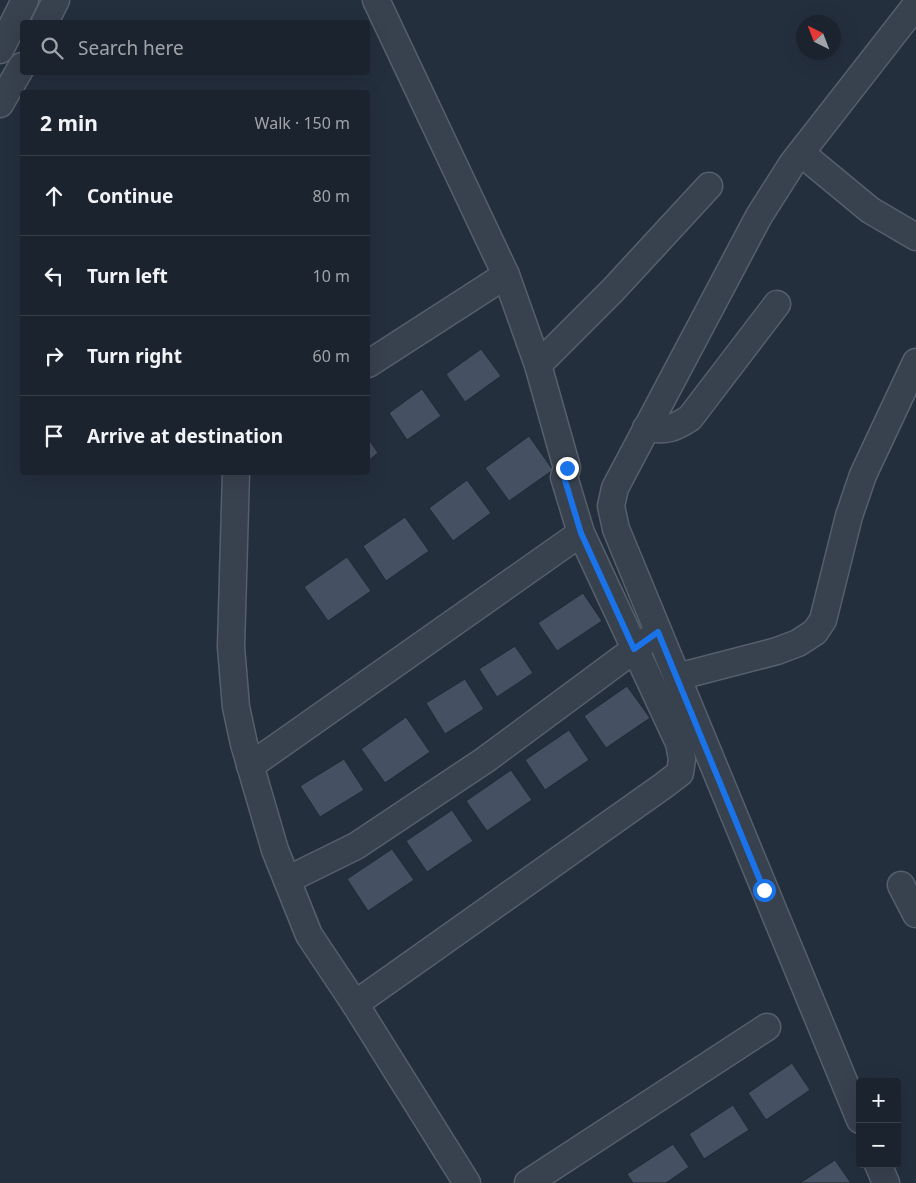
<!DOCTYPE html>
<html lang="en">
<head>
<meta charset="utf-8">
<style>
	:root { --surface:#1b232e; --page:#282f3a; --text:#f1f3f6; --muted:#a0a4aa; --line:#39404a }
	body { margin:0; font-family:"Noto Sans",sans-serif; background:var(--page); color:var(--text) }
	.controls { position:absolute; right:15px; bottom:15px; display:grid; overflow:hidden; border-radius:5px; box-shadow:0 5px 20px #0002 }
	.controls button { width:45px; height:45px; display:grid; place-items:center; padding:0; border:0; border-bottom:1px solid var(--line); background:var(--surface); color:var(--text); font:25px sans-serif }
	.compass { position:absolute; left:796px; top:15px; width:45px; height:45px; border-radius:50%; background:var(--surface); box-shadow:0 5px 20px #0002; rotate:318deg }
	.stop { position:absolute; width:15px; height:15px; margin:-11px; border:4px solid #1a73e8; border-radius:50%; background:#fff }
	.stop.end { background:#1a73e8; border-color:#fff; box-shadow:0 1px 5px #0008 }
	.list { margin:0; padding:0; list-style:none }
	h2 { display:flex; justify-content:space-between; align-items:center; height:65px; margin:0; padding:0 20px; font-size:21px }
	h2 small { font-size:16px; font-weight:400; color:var(--muted) }
	.list li { display:grid; grid-template-columns:32px 1fr auto; gap:15px; align-items:center; box-sizing:border-box; height:80px; padding:0 20px; border-top:1px solid var(--line) }
	.list b { display:block; font-size:19px; white-space:nowrap }
	.list em { font-size:16px; font-style:normal; color:var(--muted) }
	.icon { flex:none; width:28px; height:28px; fill:none; stroke:currentColor; stroke-width:2; stroke-linecap:round; stroke-linejoin:round }
	.map { position:relative; flex:none; width:916px; height:1183px; overflow:hidden }
	.search { position:absolute; background:var(--surface); box-shadow:0 5px 20px #0002; left:20px; top:20px; width:350px; height:55px; display:flex; align-items:center; gap:12px; box-sizing:border-box; padding:0 18px; border-radius:5px; color:var(--muted); font-size:19px }
	.panel { position:absolute; background:var(--surface); box-shadow:0 5px 20px #0002; left:20px; top:90px; width:350px; height:385px; border-radius:5px }
	.map>svg:first-child { display:block }
	.building { fill:#455162; stroke:#1f2835 }
	.lines { fill:none; stroke-linecap:round; stroke-linejoin:round }
	.minor-casing { stroke:#565f6c; stroke-width:29 }
	.minor { stroke:#38414e; stroke-width:26 }
	.route { stroke:#1a73e8; stroke-width:6 }
</style>
</head>
<body>
<div class="map">
<svg width="916" height="1183" viewBox="0 0 916 1183">
	<rect width="100%" height="100%" fill="#242f3e"/>
	<g class="building">
		<path d="M481 349 501 376 465 402 446 374Z"/>
		<path d="M422 389 441 416 407 440 389 413Z"/>
		<path d="M529 436 553 470 509 501 485 468Z"/>
		<path d="M368 438 378 453 368 461Z"/>
		<path d="M467 480 491 513 453 541 429 508Z"/>
		<path d="M405 517 429 551 386 581 363 546Z"/>
		<path d="M347 557 371 591 328 621 304 587Z"/>
		<path d="M583 593 602 621 557 651 538 623Z"/>
		<path d="M515 646 533 673 497 697 479 669Z"/>
		<path d="M465 679 484 709 445 734 426 703Z"/>
		<path d="M627 686 650 718 606 748 584 716Z"/>
		<path d="M406 717 430 752 385 783 361 749Z"/>
		<path d="M569 730 589 760 545 790 525 760Z"/>
		<path d="M344 759 364 790 320 817 300 786Z"/>
		<path d="M511 770 532 800 487 831 466 801Z"/>
		<path d="M452 810 473 841 427 872 406 841Z"/>
		<path d="M392 849 414 880 368 911 347 879Z"/>
		<path d="M792 1063 810 1090 766 1120 748 1093Z"/>
		<path d="M733 1105 749 1130 704 1159 689 1134Z"/>
		<path d="M673 1144 689 1167 666 1183H633L627 1174Z"/>
		<path d="M835 1160 851 1183H800Z"/>
	</g>
	<g class="lines">
		<defs>
			<g id="minor">
				<path d="M45 22 56 0"/>
				<path d="M0 50 25 0"/>
				<path d="M0 104 22 66"/>
				<path d="M801 153 870 210 916 237"/>
				<path d="M368 364 506 275"/>
				<path d="M538 365 613 290 709 186"/>
				<path d="M646 428C667 431 673 429 690 418L777 304"/>
				<path d="M236 472 231 647 236 707 244 744 275 850 309 935 355 1004 467 1183"/>
				<path d="M677 677 777 651 798 643 815 632 823 620 849 516 863 475 916 362"/>
				<path d="M250 766 581 533"/>
				<path d="M287 880 356 846 485 760 647 640"/>
				<path d="M901 885 916 914"/>
				<path d="M355 1004 663 786 680 773 682 759 679 743 581 533 564 477 567 468 538 365 506 275 376 0"/>
				<path d="M860 1120 616 529 611 506 615 488 759 216 792 164 916 5"/>
				<path d="M878 1164 886 1183"/>
				<path d="M528 1183 767 1027"/>
			</g>
		</defs>
		<use href="#minor" class="minor-casing"/>
		<use href="#minor" class="minor"/>
	</g>
	<g class="lines">
		<path class="route" d="M567 468 564 477 581 533 634 649 658 632 764 890"/>
	</g>
</svg>
<div class="controls">
<button>+</button>
<button>−</button>
</div>
<svg class="compass" viewBox="-18 -18 36 36"><path d="M0-13l5 13h-10z" fill="#e53935"/><path d="M0 13l5-13h-10z" fill="#a0a4aa"/></svg>
<div class="stop" style="left:764px;top:890px"></div>
<div class="stop end" style="left:567px;top:468px"></div>
<div class="search"><svg class="icon" aria-label="search" viewBox="0 0 24 24"><circle cx="10" cy="10" r="6"/><path d="M15 15l6 6"/></svg>Search here</div>
<section class="panel">
<h2>2 min<small>Walk · 150 m</small></h2>
<ul class="list">
<li><svg class="icon" aria-label="ahead" viewBox="0 0 24 24"><path d="M12 20V5M6 11l6-6 6 6"/></svg><div><b>Continue</b></div><em>80 m</em></li>
<li><svg class="icon" aria-label="left" viewBox="0 0 24 24"><path d="M17 20v-9H6M10 6l-5 5 5 5"/></svg><div><b>Turn left</b></div><em>10 m</em></li>
<li><svg class="icon" aria-label="right" viewBox="0 0 24 24"><path d="M7 20v-9h11M14 6l5 5-5 5"/></svg><div><b>Turn right</b></div><em>60 m</em></li>
<li><svg class="icon" aria-label="arrive" viewBox="0 0 24 24"><path d="M6 21V4h12l-3 4 3 4H6"/></svg><div><b>Arrive at destination</b></div></li>
</ul>
</section>
</div>
</body>
</html>
